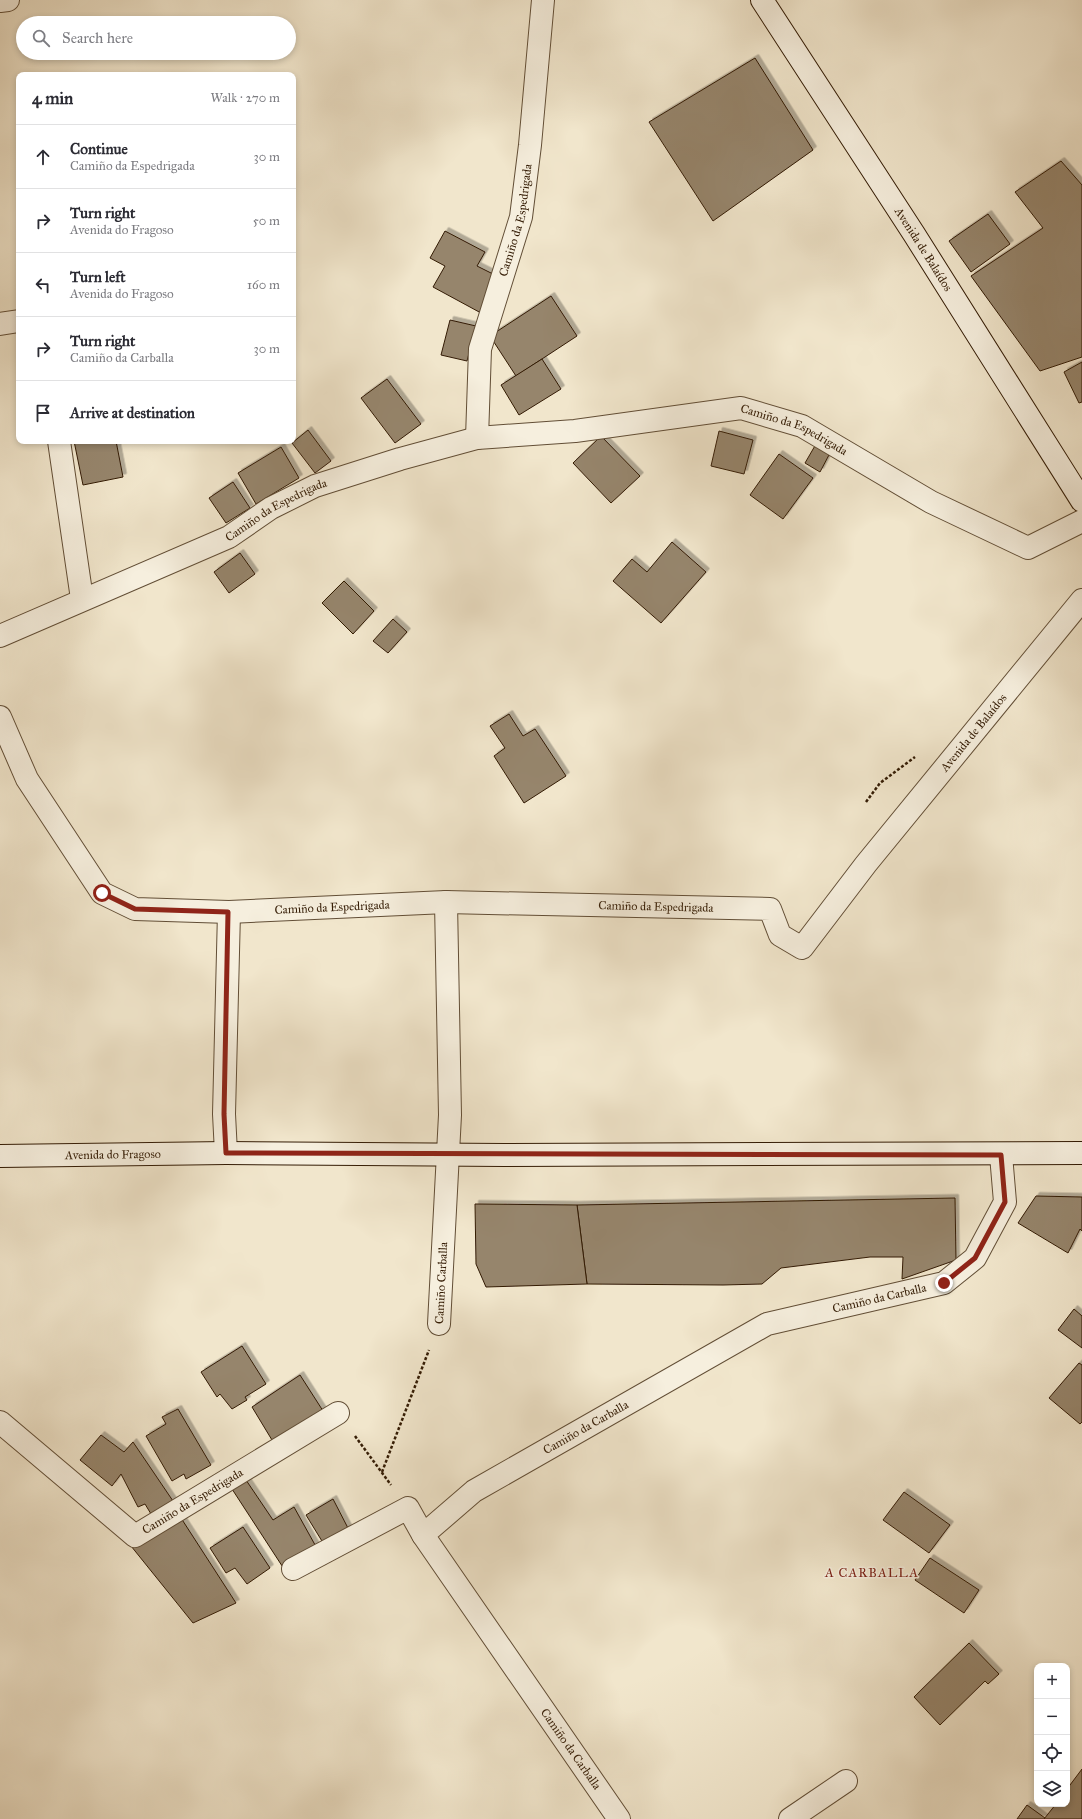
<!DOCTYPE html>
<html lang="en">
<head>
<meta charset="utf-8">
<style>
	:root { --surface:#fff; --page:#f2f2f3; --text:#2b2b33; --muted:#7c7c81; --line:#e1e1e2 }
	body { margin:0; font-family:"IM FELL Great Primer",serif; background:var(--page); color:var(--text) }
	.controls { position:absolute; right:12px; bottom:12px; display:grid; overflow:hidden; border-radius:8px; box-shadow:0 2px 6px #0003 }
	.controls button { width:36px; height:36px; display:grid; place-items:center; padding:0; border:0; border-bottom:1px solid var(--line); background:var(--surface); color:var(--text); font:20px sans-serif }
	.stop { position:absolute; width:12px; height:12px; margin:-9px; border:3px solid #8f2418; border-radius:50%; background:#fff }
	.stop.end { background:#8f2418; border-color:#fff; box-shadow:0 1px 4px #0008 }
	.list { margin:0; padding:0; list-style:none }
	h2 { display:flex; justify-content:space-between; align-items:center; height:52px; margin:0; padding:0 16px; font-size:17px }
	h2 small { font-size:13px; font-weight:400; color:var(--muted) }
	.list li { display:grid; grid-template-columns:26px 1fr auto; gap:12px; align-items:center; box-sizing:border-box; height:64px; padding:0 16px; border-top:1px solid var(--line) }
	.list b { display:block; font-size:15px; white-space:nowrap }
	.list p { margin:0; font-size:13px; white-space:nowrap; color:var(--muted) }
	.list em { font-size:13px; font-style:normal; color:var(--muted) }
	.icon { flex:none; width:22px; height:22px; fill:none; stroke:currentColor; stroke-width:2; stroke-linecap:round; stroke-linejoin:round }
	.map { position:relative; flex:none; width:1082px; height:1819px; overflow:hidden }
	.search { position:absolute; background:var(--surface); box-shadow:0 2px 6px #0003; left:16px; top:16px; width:280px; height:44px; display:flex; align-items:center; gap:10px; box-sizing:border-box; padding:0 14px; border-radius:22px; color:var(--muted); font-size:15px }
	.panel { position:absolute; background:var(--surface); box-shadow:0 2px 6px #0003; left:16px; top:72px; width:280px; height:372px; border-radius:8px }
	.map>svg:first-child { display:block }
	.building { fill:#96856c; stroke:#331b04; filter:url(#shadow) }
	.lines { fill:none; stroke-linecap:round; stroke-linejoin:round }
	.street-casing { stroke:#624e36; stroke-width:24 }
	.secondary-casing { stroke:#331b04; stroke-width:24 }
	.path { stroke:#331b04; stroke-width:2.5; stroke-dasharray:3 2; stroke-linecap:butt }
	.street { stroke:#f6efde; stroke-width:22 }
	.secondary { stroke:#f6efde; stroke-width:22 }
	.route { stroke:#8f2418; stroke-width:5 }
	.labels { text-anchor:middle; stroke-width:3; stroke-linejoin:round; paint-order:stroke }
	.street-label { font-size:12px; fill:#331b04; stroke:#f6efde }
	.neighbourhood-label { font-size:13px; letter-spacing:1px; fill:#7a1f14; stroke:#f6efde }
</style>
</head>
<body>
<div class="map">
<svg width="1082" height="1819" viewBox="0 0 1082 1819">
	<defs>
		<filter id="shadow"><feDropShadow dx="3.5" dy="-3.5" stdDeviation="0" flood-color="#0004"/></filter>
	</defs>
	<rect width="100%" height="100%" fill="#f1e6cc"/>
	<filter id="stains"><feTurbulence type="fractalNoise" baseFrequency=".005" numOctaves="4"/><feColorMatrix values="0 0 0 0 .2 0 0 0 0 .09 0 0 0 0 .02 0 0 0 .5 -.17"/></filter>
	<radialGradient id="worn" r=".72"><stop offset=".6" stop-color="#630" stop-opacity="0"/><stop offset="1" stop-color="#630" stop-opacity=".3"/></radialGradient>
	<g class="building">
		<path d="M755 58 813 150 713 221 649 122Z"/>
		<path d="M1061 161 1082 185V357L1040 371 971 276 1043 228 1015 192Z"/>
		<path d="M988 214 1010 244 971 272 949 241Z"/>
		<path d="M445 231 485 252 477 266 499 277 481 313 433 287 445 266 430 258Z"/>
		<path d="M551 296 577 336 516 376 490 336Z"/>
		<path d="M450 320 476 326 467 361 441 355Z"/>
		<path d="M542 359 561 389 519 415 501 385Z"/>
		<path d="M1082 362V402L1079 403 1064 372Z"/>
		<path d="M387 379 421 424 395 443 361 398Z"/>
		<path d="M308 430 331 461 315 473 292 443Z"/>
		<path d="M719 431 753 440 744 474 711 466Z"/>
		<path d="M601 436 640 476 611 503 573 463Z"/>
		<path d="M74 441H116L123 477 83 485Z"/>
		<path d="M816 444 830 453 820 472 805 463Z"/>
		<path d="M281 447 299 478 256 504 238 473Z"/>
		<path d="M779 454 813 478 783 519 750 495Z"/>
		<path d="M233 482 250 508 226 523 209 498Z"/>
		<path d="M672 542 706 572 661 623 613 581 632 559 647 572Z"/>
		<path d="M240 553 255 574 229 593 214 572Z"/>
		<path d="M344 581 374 611 353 634 322 603Z"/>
		<path d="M393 619 407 632 388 653 373 641Z"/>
		<path d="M509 714 523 736 535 729 566 776 524 803 494 756 505 748 490 726Z"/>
		<path d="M1036 1196 1082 1197V1231L1080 1229 1068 1253 1018 1223Z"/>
		<path d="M955 1198 956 1260 902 1279 903 1257H870L781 1268 762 1284 723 1285 587 1284 577 1205Z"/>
		<path d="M475 1204 577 1205 587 1284 486 1287 476 1264Z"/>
		<path d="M1074 1309 1082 1316V1348L1058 1330Z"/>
		<path d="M242 1346 266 1384 245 1397 247 1400 232 1409 220 1394 217 1397 201 1372Z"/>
		<path d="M1079 1363 1082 1365V1422L1080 1424 1049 1398Z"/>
		<path d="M300 1375 325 1414 275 1445 252 1407Z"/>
		<path d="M178 1409 211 1465 186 1479 184 1474 172 1481 146 1436 166 1424 162 1417Z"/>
		<path d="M101 1435 124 1452 133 1442 173 1501 151 1514 145 1504 138 1507 121 1474 112 1486 80 1460Z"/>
		<path d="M246 1480 273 1520 294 1507 319 1552 286 1572 232 1489Z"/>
		<path d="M904 1492 950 1525 929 1553 883 1520Z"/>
		<path d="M333 1499 349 1530 325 1546 306 1515Z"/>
		<path d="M181 1518 236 1603 193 1623 131 1546Z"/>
		<path d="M243 1527 270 1568 247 1584 235 1568 226 1573 210 1548Z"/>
		<path d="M930 1558 979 1590 964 1613 915 1580Z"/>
		<path d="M969 1643 999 1674 988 1684 985 1681 940 1725 914 1697Z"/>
		<path d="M1082 1769V1819H1044L1056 1804H1067V1789Z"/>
		<path d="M1027 1805 1045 1818 1044 1819H1017Z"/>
	</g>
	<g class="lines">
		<defs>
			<g id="street">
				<path d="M0 1 8 0"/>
				<path d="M0 324 19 321"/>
				<path id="s1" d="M477 438 480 349 521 217 530 145 543 0"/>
				<path d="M59 441 82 599"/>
				<path id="s2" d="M0 636 229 537 271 508 315 486 400 459 477 438 575 431 741 408 802 426 931 502 1028 548 1082 521"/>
				<path id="s3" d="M0 717 27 779 102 893 135 909 229 912 446 902 770 909 780 935 802 948 866 864 1082 600"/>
				<path d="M226 1153 224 1114 229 912"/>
				<path id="s4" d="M439 1324 450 1115 446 902"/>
				<path id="s5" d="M0 1422 135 1536 338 1413"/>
				<path d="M293 1569 408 1508 423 1535"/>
				<path id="s6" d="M619 1819 423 1535 474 1491 767 1324 944 1283 975 1258 1005 1202 1001 1155"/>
				<path d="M790 1819 846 1781"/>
			</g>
			<g id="secondary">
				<path id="s7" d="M762 0 914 234 1082 501"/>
				<path id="s8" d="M0 1156 226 1153 504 1155 1082 1153"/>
			</g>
		</defs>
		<use href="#street" class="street-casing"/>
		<use href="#secondary" class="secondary-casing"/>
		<g class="path">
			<path d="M866 802 880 783 915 757"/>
			<path d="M355 1436 391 1485"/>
			<path d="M382 1472 429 1350"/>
		</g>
		<use href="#street" class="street"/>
		<use href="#secondary" class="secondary"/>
	</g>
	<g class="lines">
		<path class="route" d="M102 893 135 909 228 912 224 1114 226 1153 1001 1155 1005 1202 975 1258 944 1283"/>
	</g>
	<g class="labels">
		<g class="street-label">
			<text dy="4" stroke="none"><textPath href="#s1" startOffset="223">Camiño da Espedrigada</textPath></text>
			<text dy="4" stroke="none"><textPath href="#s7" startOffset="297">Avenida de Balaídos</textPath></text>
			<text dy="4" stroke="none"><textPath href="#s2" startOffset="842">Camiño da Espedrigada</textPath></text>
			<text dy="4" stroke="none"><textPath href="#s2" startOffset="304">Camiño da Espedrigada</textPath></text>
			<text dy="4" stroke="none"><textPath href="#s3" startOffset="1205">Avenida de Balaídos</textPath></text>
			<text dy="4" stroke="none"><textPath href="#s3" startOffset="438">Camiño da Espedrigada</textPath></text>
			<text dy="4" stroke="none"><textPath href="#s3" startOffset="762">Camiño da Espedrigada</textPath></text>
			<text dy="4" stroke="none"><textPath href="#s8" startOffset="113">Avenida do Fragoso</textPath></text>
			<text dy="4" stroke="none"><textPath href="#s4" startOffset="41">Camiño Carballa</textPath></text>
			<text dy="4" stroke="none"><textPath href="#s6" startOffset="865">Camiño da Carballa</textPath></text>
			<text dy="4" stroke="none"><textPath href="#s6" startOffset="541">Camiño da Carballa</textPath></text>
			<text dy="4" stroke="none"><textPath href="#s5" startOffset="244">Camiño da Espedrigada</textPath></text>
			<text transform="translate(571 1749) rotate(55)" y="4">Camiño da Carballa</text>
		</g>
		<g class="neighbourhood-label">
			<text x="872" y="1577">A CARBALLA</text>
		</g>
	</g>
	<rect width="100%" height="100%" filter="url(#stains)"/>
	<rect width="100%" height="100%" fill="url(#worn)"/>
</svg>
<div class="controls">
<button>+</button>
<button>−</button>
<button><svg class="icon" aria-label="locate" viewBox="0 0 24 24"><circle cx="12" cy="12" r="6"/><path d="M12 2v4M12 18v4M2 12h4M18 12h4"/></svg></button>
<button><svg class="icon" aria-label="layers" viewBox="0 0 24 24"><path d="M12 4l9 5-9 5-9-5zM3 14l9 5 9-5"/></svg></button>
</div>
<div class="stop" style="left:102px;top:893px"></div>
<div class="stop end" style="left:944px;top:1283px"></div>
<div class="search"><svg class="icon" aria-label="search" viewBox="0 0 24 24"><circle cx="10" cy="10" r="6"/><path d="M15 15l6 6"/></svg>Search here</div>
<section class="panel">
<h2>4 min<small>Walk · 270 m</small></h2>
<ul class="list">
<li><svg class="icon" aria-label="ahead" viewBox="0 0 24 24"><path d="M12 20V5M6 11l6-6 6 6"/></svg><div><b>Continue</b><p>Camiño da Espedrigada</p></div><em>30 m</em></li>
<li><svg class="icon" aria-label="right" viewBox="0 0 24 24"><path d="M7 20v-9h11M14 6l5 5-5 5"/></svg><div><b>Turn right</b><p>Avenida do Fragoso</p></div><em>50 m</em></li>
<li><svg class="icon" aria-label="left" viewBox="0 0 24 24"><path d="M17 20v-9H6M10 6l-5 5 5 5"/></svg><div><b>Turn left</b><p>Avenida do Fragoso</p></div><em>160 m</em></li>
<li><svg class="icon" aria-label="right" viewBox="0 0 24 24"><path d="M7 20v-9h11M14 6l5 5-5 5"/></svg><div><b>Turn right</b><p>Camiño da Carballa</p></div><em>30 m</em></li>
<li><svg class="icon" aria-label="arrive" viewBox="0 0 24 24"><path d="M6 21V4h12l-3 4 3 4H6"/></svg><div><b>Arrive at destination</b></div></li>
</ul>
</section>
</div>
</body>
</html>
